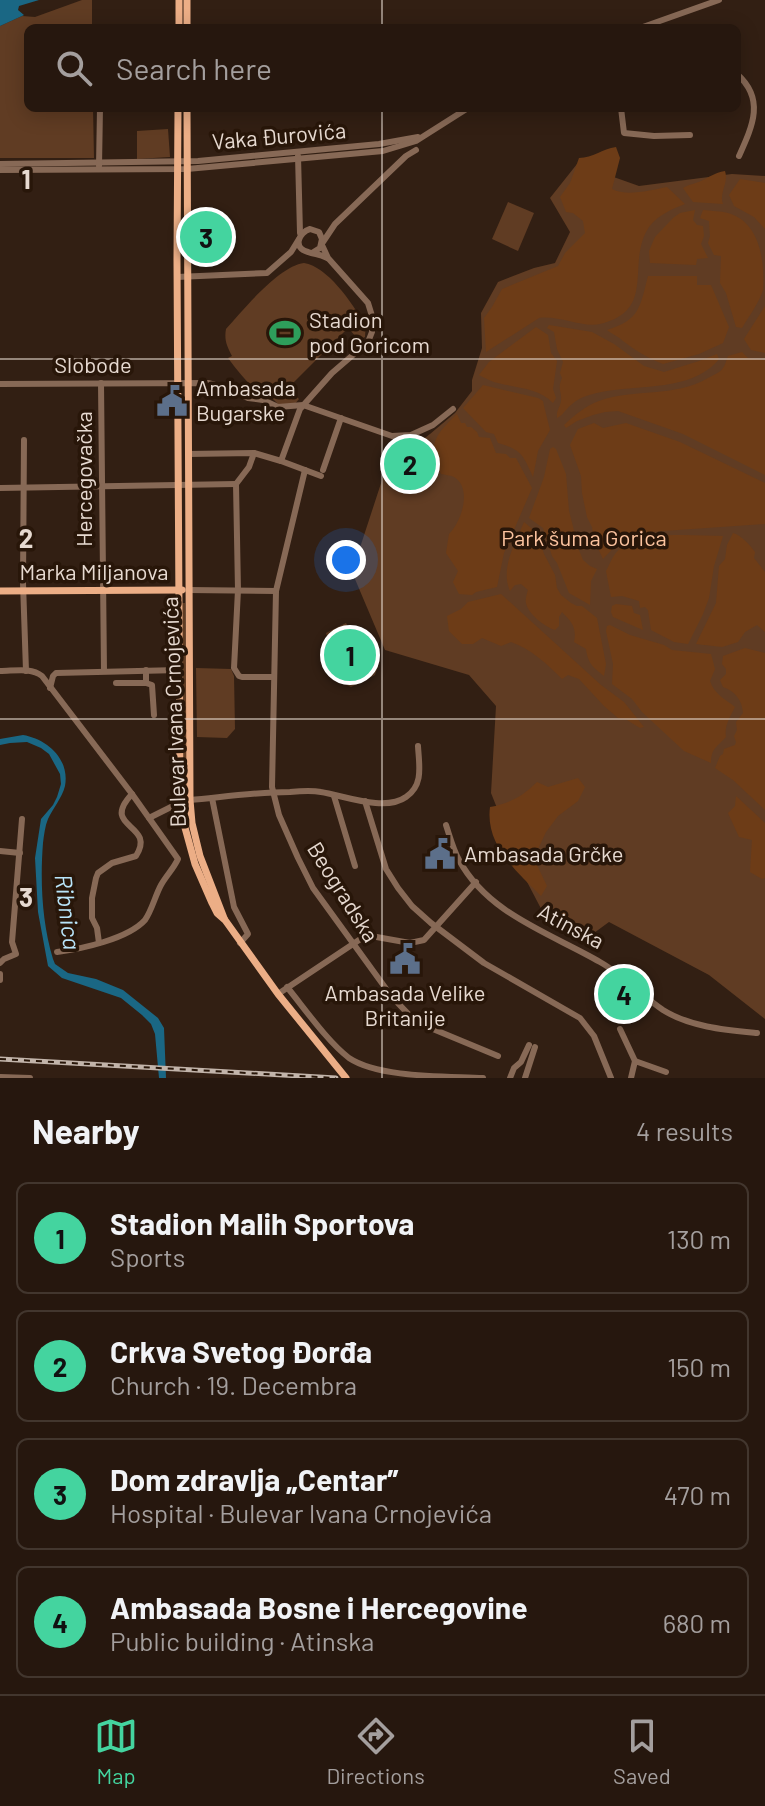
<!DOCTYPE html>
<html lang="en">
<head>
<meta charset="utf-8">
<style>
	:root { --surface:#26170e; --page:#32241c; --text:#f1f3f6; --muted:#a49f9e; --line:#42362e; --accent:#44d49f }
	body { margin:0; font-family:Barlow,sans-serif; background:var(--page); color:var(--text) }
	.you { position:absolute; left:346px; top:560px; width:28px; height:28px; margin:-20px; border:6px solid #fff; border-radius:50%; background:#1a73e8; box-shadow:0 0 0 12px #1a73e833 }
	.badge { display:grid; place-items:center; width:52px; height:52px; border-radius:50%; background:var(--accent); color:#111; font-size:26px; font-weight:700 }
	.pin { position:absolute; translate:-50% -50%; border:4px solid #fff; box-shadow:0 2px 8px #0006 }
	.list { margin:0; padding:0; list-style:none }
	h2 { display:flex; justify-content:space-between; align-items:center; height:104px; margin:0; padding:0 32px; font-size:34px }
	h2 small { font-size:26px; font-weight:400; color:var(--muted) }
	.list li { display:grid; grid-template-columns:52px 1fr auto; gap:24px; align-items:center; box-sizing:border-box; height:112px; margin:0 16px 16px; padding:0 16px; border:2px solid var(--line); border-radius:12px }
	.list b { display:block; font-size:30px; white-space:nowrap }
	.list p { margin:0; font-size:26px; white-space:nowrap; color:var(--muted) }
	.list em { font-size:26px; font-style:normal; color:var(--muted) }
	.icon { flex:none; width:44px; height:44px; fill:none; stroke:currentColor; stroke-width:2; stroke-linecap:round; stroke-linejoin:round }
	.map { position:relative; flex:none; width:765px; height:1078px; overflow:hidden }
	.search { position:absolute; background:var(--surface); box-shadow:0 4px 20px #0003; left:24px; right:24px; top:24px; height:88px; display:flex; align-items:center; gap:20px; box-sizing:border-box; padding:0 28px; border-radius:12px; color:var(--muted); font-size:30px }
	.sheet { height:616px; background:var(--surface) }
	nav { display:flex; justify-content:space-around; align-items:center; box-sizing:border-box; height:112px; border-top:2px solid var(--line); background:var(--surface); font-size:22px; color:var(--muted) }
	nav a { display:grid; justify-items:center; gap:4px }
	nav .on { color:var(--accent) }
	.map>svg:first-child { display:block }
	.green { fill:#603c23 }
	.forest { fill:#6d3c17 }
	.water { fill:#1a6784 }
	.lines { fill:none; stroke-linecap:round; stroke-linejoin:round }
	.minor { stroke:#876956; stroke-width:6 }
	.major { stroke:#ecae86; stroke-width:7 }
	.rail-casing { stroke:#c2b4aa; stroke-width:5 }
	.rail { stroke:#281609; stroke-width:2; stroke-dasharray:6; stroke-linecap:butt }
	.grid { fill:none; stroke:#e7dad1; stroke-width:2; stroke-opacity:0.55 }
	.labels { text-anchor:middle; stroke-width:7; stroke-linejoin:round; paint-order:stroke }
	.street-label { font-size:22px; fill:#e7dad1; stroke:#281609 }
	.poi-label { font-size:22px; fill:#e7dad1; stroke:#281609; text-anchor:start }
	.park-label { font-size:22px; fill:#fdc49f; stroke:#281609 }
	.water-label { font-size:24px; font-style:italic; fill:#b9e5fa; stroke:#281609 }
	.grid-label { font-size:26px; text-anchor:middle; font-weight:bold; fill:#e7dad1; stroke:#281609; stroke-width:7; stroke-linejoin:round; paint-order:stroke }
</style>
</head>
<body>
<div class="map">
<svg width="765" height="1078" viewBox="0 0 765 1078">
	<rect width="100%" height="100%" fill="#321f13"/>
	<g class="green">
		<path d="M82 0H92V28H28V108H93L94 158H0V26L22 16 35 17Z"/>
		<path d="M168 129 170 157 137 159V131Z"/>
		<path d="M577 164 639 186 732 174 765 176V1019L709 975 609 922 583 941 548 922 525 878 491 793 496 706 469 675 385 650 352 572 386 468 430 434 455 413 472 391V380L482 348 481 313 498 282 534 268 555 263 570 232 550 198Z"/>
		<path d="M508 202 534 213 518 251 492 239Z"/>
		<path d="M304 263C328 267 351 302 363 321H366L365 337 359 340 348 328 288 388 299 399 294 405H279L272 398 269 401C253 389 240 375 228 358L232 356C227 346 224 340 226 329 243 310 279 266 304 263Z"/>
		<path d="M181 603H185L188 789H184Z"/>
		<path d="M346 623 351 632 358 628 378 666 375 675 351 687 341 682 323 643 328 640 326 633Z"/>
		<path d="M196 668 231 669 234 676 235 729 227 738 197 737Z"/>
	</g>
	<g class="forest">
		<path d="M616 147 620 158 612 189C626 197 652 190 667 187L685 204C672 209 658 215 649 227 625 263 658 310 600 324 582 328 559 315 539 318L486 352 484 318 492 307 502 289 558 266 565 253 585 233 583 221 573 213 566 212 560 197 570 183 579 158C593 158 602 149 616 147Z"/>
		<path d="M725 171C729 183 719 192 723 204L693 202 683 188C689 184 695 184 701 181 710 177 714 173 725 171Z"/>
		<path d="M740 179 765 183V229L754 217 734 206 729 195Z"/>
		<path d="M695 210 693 220 697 225 703 226 704 236 701 244 708 258 697 259 696 265 650 263 649 251 655 237 673 218 680 213Z"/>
		<path d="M703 210C711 211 720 211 728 213 760 222 765 261 763 290 759 303 749 316 742 328L736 327 726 293 720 283 721 256 714 255 708 243 710 236 709 221 700 218Z"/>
		<path d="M648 276H697V285H711L729 327 723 343 699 354 663 364C648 358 636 351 623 341 618 336 612 334 607 330 640 320 640 307 648 276Z"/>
		<path d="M765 306V353L751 350 744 339Z"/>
		<path d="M549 325 592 332 614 344 644 366 664 372 699 361 717 354 719 359C691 394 632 383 593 394 585 396 577 399 571 405 565 410 563 415 557 418 556 410 560 408 561 401 562 391 557 389 562 378L560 373 563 362 557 349 554 332 547 328Z"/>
		<path d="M536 327 548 335 551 353 557 361 553 389 556 398 553 403C539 388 517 388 498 383 492 382 485 378 479 375L489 362Z"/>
		<path d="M742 352 748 358 765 360V475L683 434 618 411 605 412 593 415 577 421 566 428 564 425C575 415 585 406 599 401 635 388 674 398 708 378 713 375 720 373 723 368 726 364 726 360 728 356Z"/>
		<path d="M483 385 538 398 543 401 544 406 550 430 538 451 533 477C523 455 522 450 498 443L494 434 486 432 463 408Z"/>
		<path d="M457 414 461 423H465L467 427H471L477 432 479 437 490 438 496 453 506 454 510 458H516L532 488 504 553 497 587 476 592 472 595 459 594 453 582 458 571 446 553 449 534C461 523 473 488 454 477 450 475 445 475 441 474 426 445 436 434 457 414Z"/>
		<path d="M594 423 603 428 626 423 680 442 765 483V524L649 532 620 541 603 559 594 540 592 527 587 517 582 493 581 476 570 445 578 429Z"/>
		<path d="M553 447 556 449 566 474 569 511 579 550 583 560 590 566 597 569 591 581 590 605 569 593 557 563 552 556 543 528 529 518 544 477 550 449Z"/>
		<path d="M524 522 537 533 544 554 555 575 557 588 561 595 571 603 577 606H582L597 618 606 664 604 676C593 667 588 664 586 649L574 642C577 628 572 622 562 612L559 617V626L555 630C545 627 528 614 526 603 525 600 527 593 528 590L521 584 515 585 510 591C500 568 515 544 524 522Z"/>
		<path d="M733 533C742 536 749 544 755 552L754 558 765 572V632L757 625 745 632 738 642 722 647 696 644 716 603 719 566 725 559 727 545Z"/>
		<path d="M723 536 714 566 709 598 703 614 688 644 674 642 651 630 648 610 645 607 640 608 639 601 622 596 611 597 606 571C610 564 613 554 620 549 645 530 693 536 723 536Z"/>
		<path d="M501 594 601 685 624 702 644 727 640 728 627 720 618 718 604 706 579 679 568 675 562 679C546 663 531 649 511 642L501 646 482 638 473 644H462L449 631 447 616 461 609 468 602Z"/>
		<path d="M616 604 632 606 634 613 640 615 643 630 613 617 611 612 612 606Z"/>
		<path d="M610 625 630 635 664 645 672 650 711 654 715 669 710 681C714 694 725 699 735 707 730 717 724 726 726 737 717 747 711 748 711 763L684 751 642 712 632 699 612 684 613 664 606 631 607 626Z"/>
		<path d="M745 648 765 653V810L733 780 715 768 720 756 723 754 724 749 735 745 736 742 734 736 737 730 736 722 743 713C742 700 735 691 723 687L720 680 726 674V669L722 664 723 656Z"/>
		<path d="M578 778 585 787 578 801 558 816 546 832 538 849 535 861 547 886 541 896C517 872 485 845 490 807 510 803 522 797 537 782L548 787Z"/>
		<path d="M736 796 765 823V878L762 879 750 872 752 840 739 837 728 813 735 806Z"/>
	</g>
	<g class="water">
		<path d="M0 0H39L19 6 18 10 24 15 22 16 0 26Z"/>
		<path d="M23 735C47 739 70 759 65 786 62 798 53 808 48 819 45 826 44 835 43 843 40 881 42 923 53 959L55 964 68 973 96 979 123 990 158 1018 164 1028 166 1078H159L155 1034 151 1024 142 1015 121 998 62 978 48 966 38 912 35 858 41 819 53 805 57 797 61 784 60 774 49 754 41 748 27 742 10 743 0 745V739Z"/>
	</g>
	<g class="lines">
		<g class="minor">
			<path d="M640 28 719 0"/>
			<path d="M737 74C765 99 753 125 739 156"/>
			<path d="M621 108 624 133 654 136 690 135"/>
			<path d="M298 156 300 233"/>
			<path d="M0 164 198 161 379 144 418 137"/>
			<path d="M99 166 100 108"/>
			<path d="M0 170 187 169 383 151 416 141 468 108"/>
			<path d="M323 242 335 224 406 156 416 150"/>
			<path d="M312 253 320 248 322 239 319 232 310 229C299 232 292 248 308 252 315 255 319 253 327 258"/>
			<path d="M177 277 267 273 291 252 299 239"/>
			<path d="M101 383 104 671"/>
			<path d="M0 384 208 383 223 387 248 398 263 400 278 407 303 405 392 436 411 435 433 425 453 409"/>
			<path d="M24 440 23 583 26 671"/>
			<path d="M188 454 254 453 281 461 321 476"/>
			<path d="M281 461 300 409 332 373 368 342 372 332V316L368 303 328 258 322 245"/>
			<path d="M305 470 276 591 272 787 279 815 298 858 313 888 392 997 416 1022 498 1056"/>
			<path d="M323 470 341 418"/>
			<path d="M236 484 238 590 234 668 239 676 242 677H273"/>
			<path d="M236 484 249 467 254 453"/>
			<path d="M0 488 236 484"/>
			<path d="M188 590 276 591"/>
			<path d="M0 671C14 671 31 667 42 676L132 794 178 859C174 868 166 876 161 885 155 896 152 910 145 920 128 939 81 949 57 952"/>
			<path d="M116 683H146V670"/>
			<path d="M146 683 152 685 154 715"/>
			<path d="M50 688 53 676 56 673 179 670"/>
			<path d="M334 796 355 866"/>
			<path d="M212 798 234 907 248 934 240 943"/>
			<path d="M365 801 386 869 398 888 412 906 431 923 484 963 580 1018 594 1036 611 1078"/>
			<path d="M149 818 181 802 190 800C223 797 257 792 290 792 300 791 311 790 321 792 345 796 385 812 406 797 424 785 419 765 418 746"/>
			<path d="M446 825C450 837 453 849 459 860 488 914 550 933 600 962 623 975 641 995 663 1010 690 1027 726 1030 757 1033"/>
			<path d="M0 851 20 853"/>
			<path d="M99 943 97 928 92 918V898L96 878 98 873 112 863 136 856C157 823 99 829 132 794"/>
			<path d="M0 963 4 959 16 954 12 942 22 819"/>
			<path d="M0 974V980"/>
			<path d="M287 987C305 1009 327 1041 349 1058 379 1078 445 1076 483 1078"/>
			<path d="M278 994 362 938 371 936 410 943 424 940 476 882"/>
			<path d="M620 1029 635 1061"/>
			<path d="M0 1077 30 1078"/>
			<path d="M510 1078 514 1068 521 1062 529 1045"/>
			<path d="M525 1078 535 1047"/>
			<path d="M631 1078 635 1061 666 1072"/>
		</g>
		<g class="major">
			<path d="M179 0V28"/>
			<path d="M187 0V28"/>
			<path d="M178 108 177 260 180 788 184 824 195 864 212 903 217 913 225 920 278 994 346 1078"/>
			<path d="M187 108 190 800 192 823 200 856 224 918"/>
			<path d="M0 591 182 590"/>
		</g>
		<defs>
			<path id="rail" d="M0 1059 336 1078"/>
		</defs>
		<use href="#rail" class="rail-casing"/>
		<use href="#rail" class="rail"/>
	</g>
	<path class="grid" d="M382 0V28M382 108V1078M0 359H765M0 719H765"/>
	<defs>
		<symbol id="stadium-bare" viewBox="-9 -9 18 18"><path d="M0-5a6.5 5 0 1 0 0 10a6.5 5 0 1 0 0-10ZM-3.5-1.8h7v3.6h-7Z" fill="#2e9e5b" stroke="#281609" stroke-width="2.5" paint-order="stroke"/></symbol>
		<symbol id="civic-bare" viewBox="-9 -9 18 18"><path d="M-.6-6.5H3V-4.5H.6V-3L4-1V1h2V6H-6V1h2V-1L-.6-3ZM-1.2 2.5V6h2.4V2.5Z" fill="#5c6f8a" stroke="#281609" stroke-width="2.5" paint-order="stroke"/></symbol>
	</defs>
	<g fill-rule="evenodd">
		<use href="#stadium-bare" x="263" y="311" width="44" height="44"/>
		<use href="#civic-bare" x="150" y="379" width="44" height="44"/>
		<use href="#civic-bare" x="418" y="832" width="44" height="44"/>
		<use href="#civic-bare" x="383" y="937" width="44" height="44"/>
	</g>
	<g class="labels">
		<g class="street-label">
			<text transform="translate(279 136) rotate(-5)" y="8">Vaka Đurovića</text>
			<text x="93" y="373">Slobode</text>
			<text transform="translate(84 479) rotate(-90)" y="8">Hercegovačka</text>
			<text x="94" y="580">Marka Miljanova</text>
			<text transform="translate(174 712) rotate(-92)" y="8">Bulevar Ivana Crnojevića</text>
			<text transform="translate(343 892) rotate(58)" y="8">Beogradska</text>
			<text transform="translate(571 926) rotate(28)" y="8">Atinska</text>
		</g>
		<g class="poi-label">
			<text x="309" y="328">Stadion<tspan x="309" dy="25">pod Goricom</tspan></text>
			<text x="196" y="396">Ambasada<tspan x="196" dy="25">Bugarske</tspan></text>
			<text x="464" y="862">Ambasada Grčke</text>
			<text x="405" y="1001" text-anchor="middle">Ambasada Velike<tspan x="405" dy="25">Britanije</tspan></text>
		</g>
		<g class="park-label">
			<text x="584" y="546">Park šuma Gorica</text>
		</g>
		<g class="water-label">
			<text transform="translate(67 912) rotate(83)" y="8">Ribnica</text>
		</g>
	</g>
	<g class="grid-label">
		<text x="26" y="189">1</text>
		<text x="26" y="548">2</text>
		<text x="26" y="907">3</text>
	</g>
</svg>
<div class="you"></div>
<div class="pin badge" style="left:350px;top:655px">1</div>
<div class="pin badge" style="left:410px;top:464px">2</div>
<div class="pin badge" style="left:206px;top:237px">3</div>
<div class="pin badge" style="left:624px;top:994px">4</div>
<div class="search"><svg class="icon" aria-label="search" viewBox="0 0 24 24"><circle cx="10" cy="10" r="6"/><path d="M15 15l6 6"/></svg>Search here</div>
</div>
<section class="sheet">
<h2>Nearby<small>4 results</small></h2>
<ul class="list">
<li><span class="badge">1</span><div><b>Stadion Malih Sportova</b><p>Sports</p></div><em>130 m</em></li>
<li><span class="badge">2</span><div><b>Crkva Svetog Đorđa</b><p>Church · 19. Decembra</p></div><em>150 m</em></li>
<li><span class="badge">3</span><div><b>Dom zdravlja „Centar”</b><p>Hospital · Bulevar Ivana Crnojevića</p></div><em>470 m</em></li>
<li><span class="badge">4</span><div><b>Ambasada Bosne i Hercegovine</b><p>Public building · Atinska</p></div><em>680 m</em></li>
</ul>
</section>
<nav>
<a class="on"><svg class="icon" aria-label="map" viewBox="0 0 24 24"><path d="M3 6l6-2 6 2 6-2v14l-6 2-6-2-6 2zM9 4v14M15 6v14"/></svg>Map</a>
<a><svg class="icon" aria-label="directions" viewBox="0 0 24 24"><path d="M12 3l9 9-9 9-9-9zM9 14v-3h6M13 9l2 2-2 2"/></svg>Directions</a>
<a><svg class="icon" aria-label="saved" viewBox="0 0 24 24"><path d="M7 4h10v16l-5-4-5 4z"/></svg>Saved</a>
</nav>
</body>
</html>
